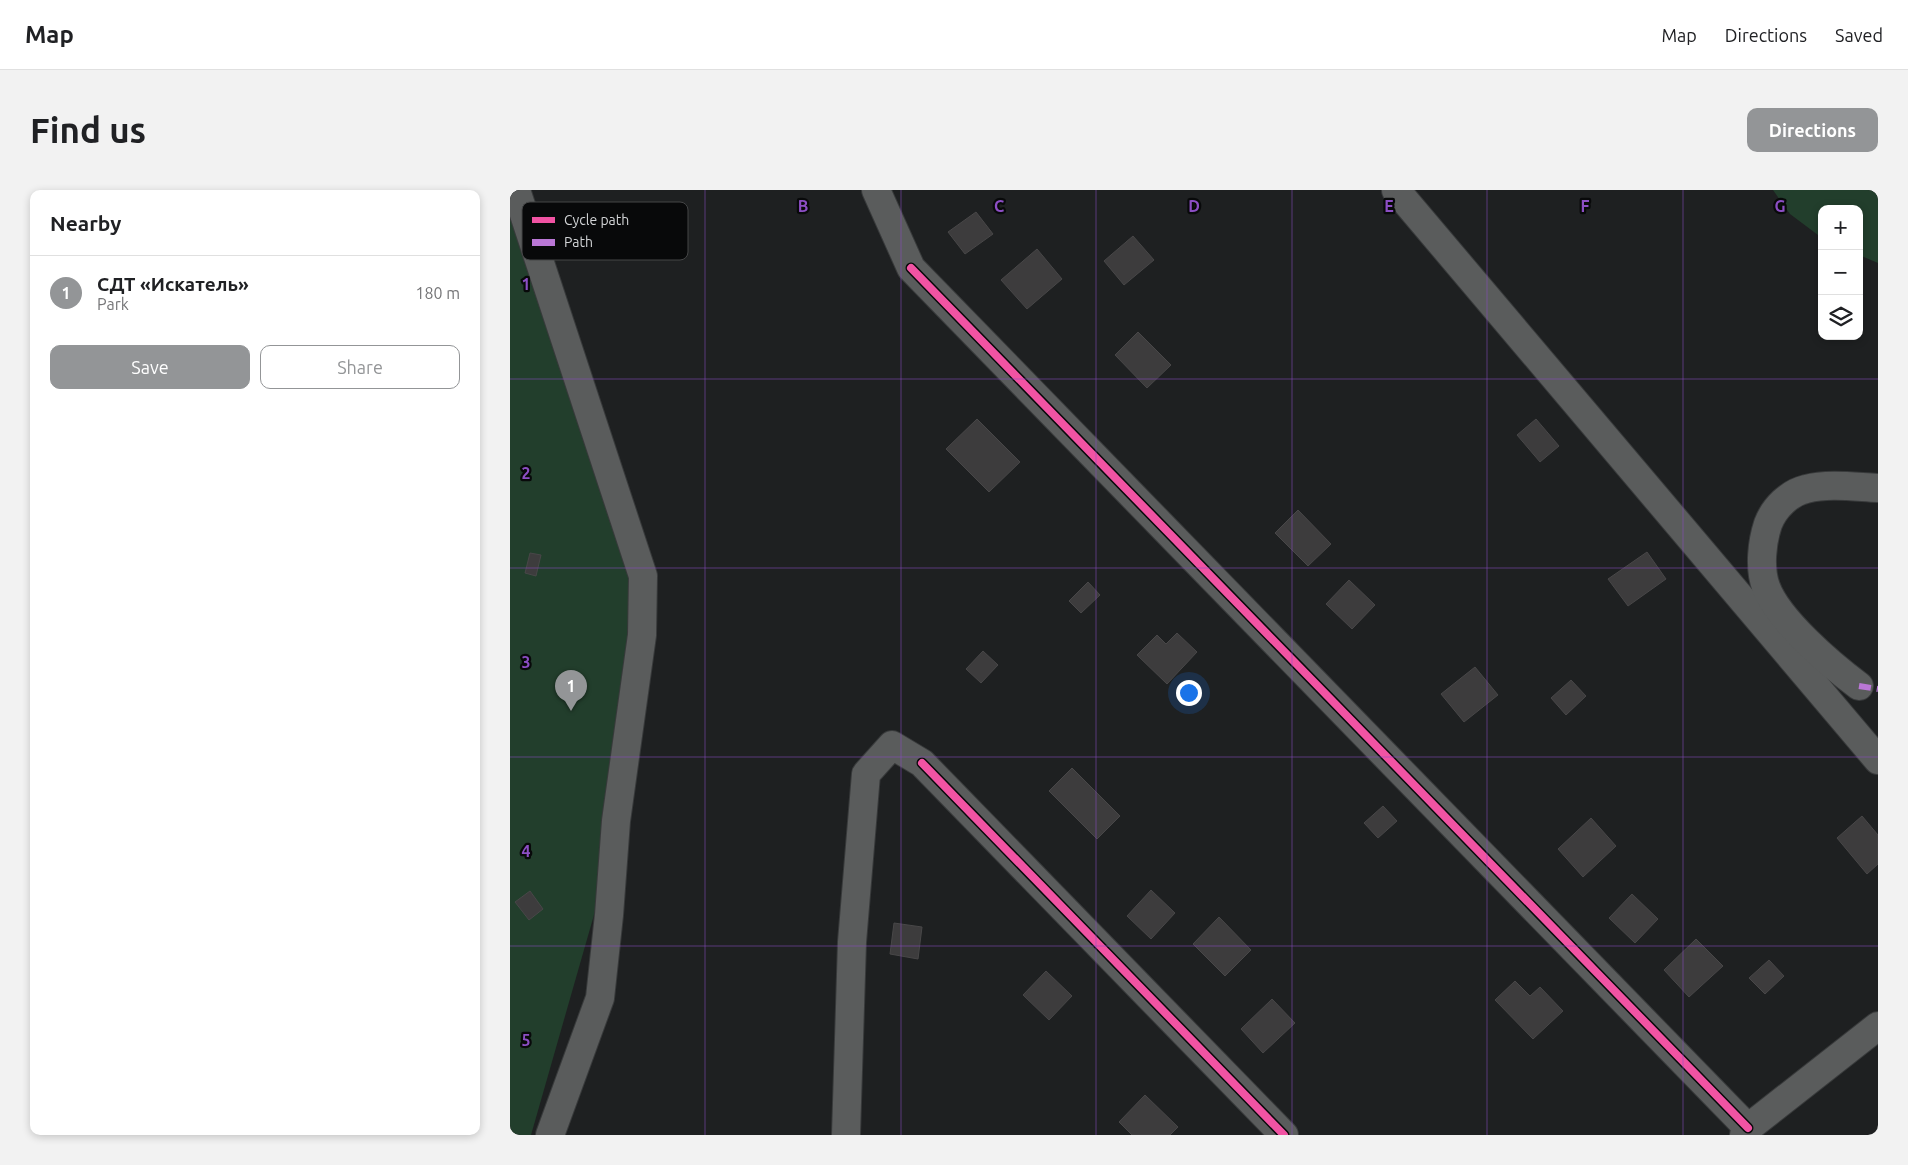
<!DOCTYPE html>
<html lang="en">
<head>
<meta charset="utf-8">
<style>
	:root { --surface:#fff; --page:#f2f2f2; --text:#202124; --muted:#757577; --line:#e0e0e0; --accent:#939597 }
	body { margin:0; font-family:Ubuntu,sans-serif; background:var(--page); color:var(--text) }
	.controls { position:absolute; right:15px; top:15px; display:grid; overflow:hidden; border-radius:10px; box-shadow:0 2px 8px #0003 }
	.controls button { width:45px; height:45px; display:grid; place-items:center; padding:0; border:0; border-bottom:1px solid var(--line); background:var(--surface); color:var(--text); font:25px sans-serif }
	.you { position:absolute; left:678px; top:502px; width:18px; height:18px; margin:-12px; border:4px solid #fff; border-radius:50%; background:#1a73e8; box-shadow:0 0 0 8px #1a73e833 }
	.badge { display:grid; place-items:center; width:32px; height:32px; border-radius:50%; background:var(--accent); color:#fff; font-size:16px; font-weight:700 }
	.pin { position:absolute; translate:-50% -41px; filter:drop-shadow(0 1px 2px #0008) }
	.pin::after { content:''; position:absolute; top:26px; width:18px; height:15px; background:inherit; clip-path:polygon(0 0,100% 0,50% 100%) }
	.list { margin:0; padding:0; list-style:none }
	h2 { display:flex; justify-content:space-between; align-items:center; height:65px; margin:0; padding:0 20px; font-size:21px }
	h2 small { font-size:16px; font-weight:400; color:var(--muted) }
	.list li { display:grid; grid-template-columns:32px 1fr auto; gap:15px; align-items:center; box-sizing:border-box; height:75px; padding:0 20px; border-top:1px solid var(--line) }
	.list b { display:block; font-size:19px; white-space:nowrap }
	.list p { margin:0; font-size:16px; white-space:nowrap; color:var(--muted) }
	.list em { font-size:16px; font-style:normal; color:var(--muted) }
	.actions { display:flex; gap:10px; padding:15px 20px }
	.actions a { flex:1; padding:11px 0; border:1px solid var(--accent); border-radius:10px; text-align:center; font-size:18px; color:var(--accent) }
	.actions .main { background:var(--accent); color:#fff }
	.icon { flex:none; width:28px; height:28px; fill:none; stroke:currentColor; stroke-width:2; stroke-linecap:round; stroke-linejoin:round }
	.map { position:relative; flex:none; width:1368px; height:945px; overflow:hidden; border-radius:10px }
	header { display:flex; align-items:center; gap:30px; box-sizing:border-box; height:70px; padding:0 25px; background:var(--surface); border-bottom:1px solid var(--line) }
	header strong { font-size:24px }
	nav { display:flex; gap:28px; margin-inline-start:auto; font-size:18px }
	.intro { display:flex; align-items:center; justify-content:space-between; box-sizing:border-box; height:120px; padding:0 30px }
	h1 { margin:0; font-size:35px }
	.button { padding:12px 22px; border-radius:10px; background:var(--accent); color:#fff; font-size:18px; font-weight:700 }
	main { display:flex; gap:30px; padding:0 30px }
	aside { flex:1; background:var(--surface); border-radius:10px; box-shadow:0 2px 8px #0003 }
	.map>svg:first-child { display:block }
	.green { fill:#223e2c }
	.building { fill:#3d3c3d; stroke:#484748 }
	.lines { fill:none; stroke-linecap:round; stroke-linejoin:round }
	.minor-casing { stroke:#383a3b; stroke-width:30 }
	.minor { stroke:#5a5c5c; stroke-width:28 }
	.quiet { stroke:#ba77d6; stroke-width:6; stroke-dasharray:12 6; stroke-linecap:butt }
	.cycleway-casing { stroke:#08090a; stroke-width:11 }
	.cycleway { stroke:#f153a3; stroke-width:8 }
	.grid { fill:none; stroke:#8c4ec4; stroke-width:1; stroke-opacity:0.55 }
	.key { fill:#08090a; stroke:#454647; stroke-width:1 }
	.key-label { font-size:14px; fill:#d2d4d6 }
	.grid-label { font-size:16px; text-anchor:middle; font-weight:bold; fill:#8c4ec4; stroke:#08090a; stroke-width:4.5; stroke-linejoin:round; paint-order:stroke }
</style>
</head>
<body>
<header>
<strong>Map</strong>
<nav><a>Map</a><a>Directions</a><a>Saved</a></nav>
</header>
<div class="intro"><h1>Find us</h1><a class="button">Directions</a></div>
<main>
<aside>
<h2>Nearby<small></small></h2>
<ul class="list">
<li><span class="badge">1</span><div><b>СДТ «Искатель»</b><p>Park</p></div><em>180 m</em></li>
</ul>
<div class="actions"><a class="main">Save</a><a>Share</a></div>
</aside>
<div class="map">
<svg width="1368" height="945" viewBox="0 0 1368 945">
	<rect width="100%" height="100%" fill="#1e2021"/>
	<g class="green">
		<path d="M1263 0H1368V73L1349 65V19H1312V48L1280 24Z"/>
		<path d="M0 14 124 365 120 599 21 945H0Z"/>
	</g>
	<g class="building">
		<path d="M466 22 483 44 455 64 438 42Z"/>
		<path d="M623 46 644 70 614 95 594 71Z"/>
		<path d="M527 59 552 89 517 119 491 90Z"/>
		<path d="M628 142 661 175 637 198 605 165Z"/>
		<path d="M467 229 510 272 479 302 436 259Z"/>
		<path d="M1026 229 1049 256 1030 272 1007 245Z"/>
		<path d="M788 320 821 354 798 376 765 343Z"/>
		<path d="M1137 362 1156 389 1118 416 1098 389Z"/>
		<path d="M20 363 31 365 26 386 15 383Z"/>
		<path d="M839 390 865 415 842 439 816 414Z"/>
		<path d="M578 392 590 405 571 423 559 411Z"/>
		<path d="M667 443 687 462 657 494 627 465 647 445 656 454Z"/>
		<path d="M473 461 488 475 471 493 456 479Z"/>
		<path d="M965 477 988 505 954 532 931 504Z"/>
		<path d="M1061 490 1076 506 1056 525 1041 508Z"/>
		<path d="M562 578 610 626 587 649 539 601Z"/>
		<path d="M873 616 887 631 868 648 854 633Z"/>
		<path d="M1352 626 1368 645V674L1357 684 1327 648Z"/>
		<path d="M1081 628 1106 656 1073 687 1048 659Z"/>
		<path d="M641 700 665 723 641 749 617 726Z"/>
		<path d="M20 701 33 719 19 730 5 712Z"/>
		<path d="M1122 704 1148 729 1125 753 1099 728Z"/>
		<path d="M709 727 741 760 715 786 683 754Z"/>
		<path d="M384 733 412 737 408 769 380 764Z"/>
		<path d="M1186 749 1213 776 1179 807 1154 780Z"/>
		<path d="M1259 770 1274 786 1255 804 1239 788Z"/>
		<path d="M536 781 562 806 539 830 513 805Z"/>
		<path d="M1005 791 1020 806 1030 797 1053 821 1023 849 985 810Z"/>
		<path d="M762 809 785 833 753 863 731 839Z"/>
		<path d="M635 905 668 937 660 945H622L609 932Z"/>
	</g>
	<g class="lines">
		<defs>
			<g id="minor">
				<path d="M6 0 133 386 132 445 106 631 99 725 90 808 40 945"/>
				<path d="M366 0 401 78 1238 938"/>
				<path d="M886 0 1368 570"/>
				<path d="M1349 496C1321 475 1268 430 1256 397 1249 378 1252 352 1258 334 1264 318 1279 303 1296 299 1319 293 1345 297 1368 298"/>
				<path d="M336 945 342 752 356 584 382 555 412 573 774 945"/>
				<path d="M1234 945 1238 938 1368 836"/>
			</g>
		</defs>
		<use href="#minor" class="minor-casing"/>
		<use href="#minor" class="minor"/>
		<path class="quiet" d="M1349 496 1368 499"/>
		<defs>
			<g id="cycleway">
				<path d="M401 78 1238 938"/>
				<path d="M412 573 774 945"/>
			</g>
		</defs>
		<use href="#cycleway" class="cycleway-casing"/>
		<use href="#cycleway" class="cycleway"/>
	</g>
	<path class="grid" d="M195 0V945M391 0V945M586 0V945M782 0V945M977 0V945M1173 0V945M0 189H1368M0 378H1368M0 567H1368M0 756H1368"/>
	<rect x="12" y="12" width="166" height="58" rx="8" class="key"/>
	<rect x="22" y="27" width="23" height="6" fill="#f153a3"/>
	<rect x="22" y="49" width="23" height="7" fill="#ba77d6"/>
	<g class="key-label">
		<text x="54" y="35">Cycle path</text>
		<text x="54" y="57">Path</text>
	</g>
	<g class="grid-label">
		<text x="293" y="22">B</text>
		<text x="489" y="22">C</text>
		<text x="684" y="22">D</text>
		<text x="879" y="22">E</text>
		<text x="1075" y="22">F</text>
		<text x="1270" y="22">G</text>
		<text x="16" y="100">1</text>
		<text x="16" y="289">2</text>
		<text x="16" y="478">3</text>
		<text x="16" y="667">4</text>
		<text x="16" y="856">5</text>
	</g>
</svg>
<div class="controls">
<button>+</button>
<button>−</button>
<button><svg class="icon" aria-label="layers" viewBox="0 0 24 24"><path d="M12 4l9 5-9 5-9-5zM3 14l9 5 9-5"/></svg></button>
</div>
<div class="you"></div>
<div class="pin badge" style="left:61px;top:521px">1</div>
</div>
</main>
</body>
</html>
